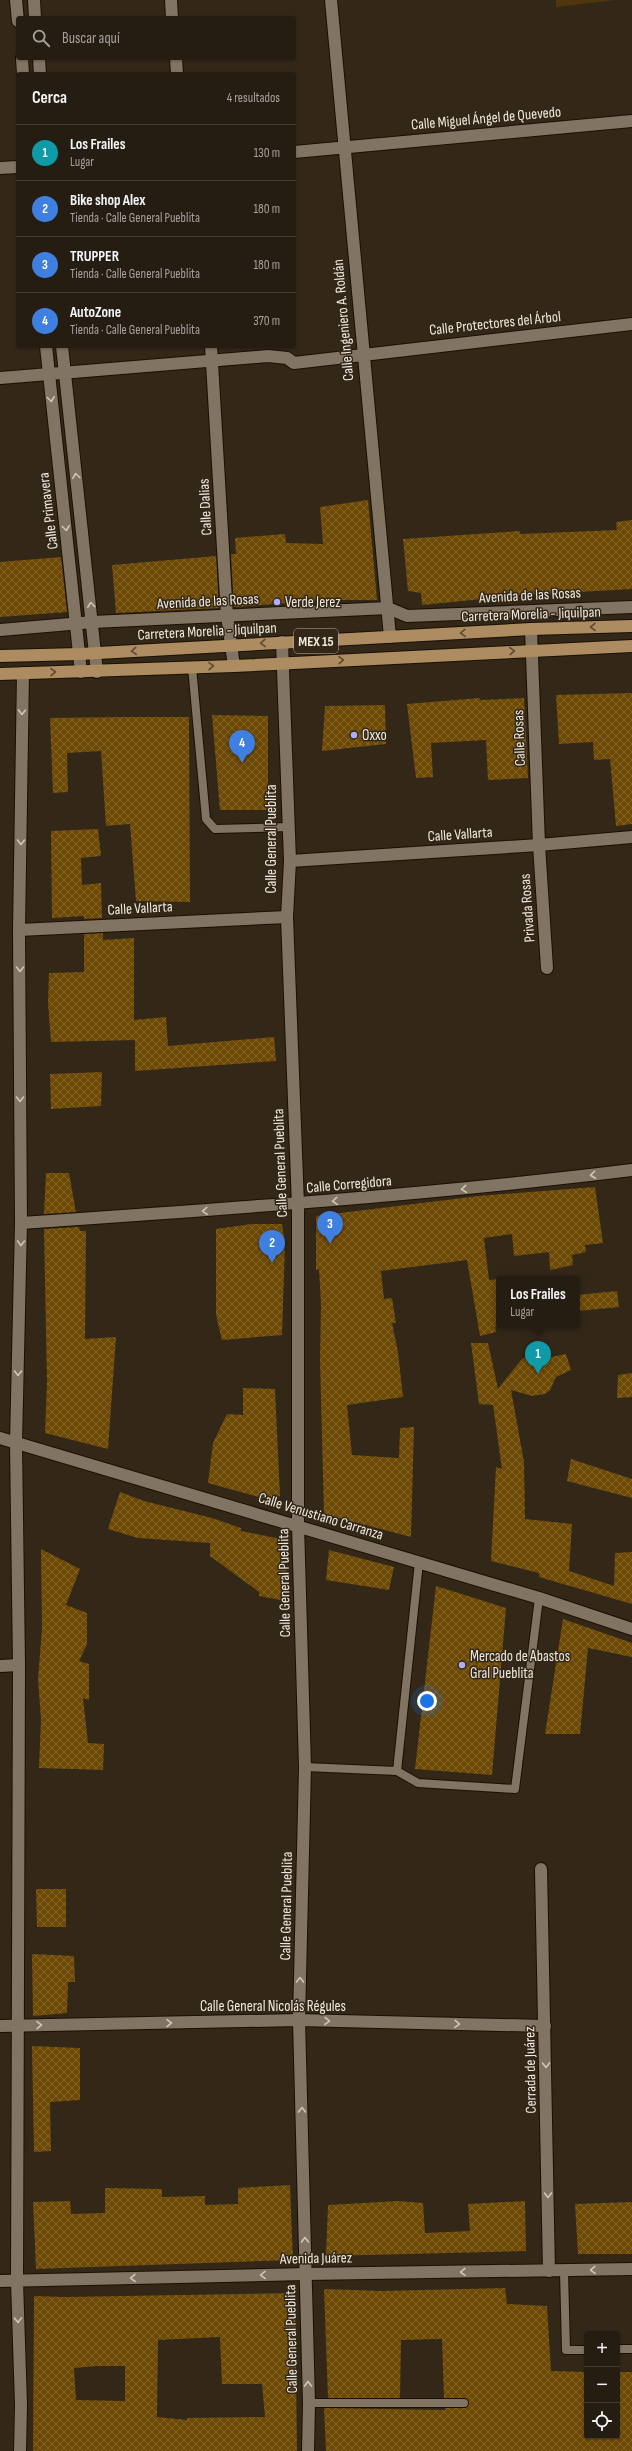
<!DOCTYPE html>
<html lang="es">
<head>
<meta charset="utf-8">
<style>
	:root { --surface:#261d12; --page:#322a20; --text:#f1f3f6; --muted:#a4a29f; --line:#423b32; --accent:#d93025 }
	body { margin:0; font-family:"Sofia Sans Condensed",sans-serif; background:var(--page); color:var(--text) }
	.controls { position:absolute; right:12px; bottom:12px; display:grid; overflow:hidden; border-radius:4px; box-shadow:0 1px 3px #0004 }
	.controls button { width:36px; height:36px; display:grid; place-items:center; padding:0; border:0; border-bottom:1px solid var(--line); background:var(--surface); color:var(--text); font:20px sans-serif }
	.you { position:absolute; left:427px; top:1701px; width:14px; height:14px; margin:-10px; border:3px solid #fff; border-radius:50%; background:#1a73e8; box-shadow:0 0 0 6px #1a73e833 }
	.badge { display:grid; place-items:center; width:26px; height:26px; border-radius:50%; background:var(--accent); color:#fff; font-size:13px; font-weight:700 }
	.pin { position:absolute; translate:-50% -33px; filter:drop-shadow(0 1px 2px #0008) }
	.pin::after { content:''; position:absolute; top:21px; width:14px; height:12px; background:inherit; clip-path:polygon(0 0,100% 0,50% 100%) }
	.popup { position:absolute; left:496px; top:1276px; width:84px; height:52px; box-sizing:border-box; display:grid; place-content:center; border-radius:4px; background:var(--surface); filter:drop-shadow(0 1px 3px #0005); font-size:13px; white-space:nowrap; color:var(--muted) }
	.popup b { font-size:15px; color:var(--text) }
	.popup::after { content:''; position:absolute; left:50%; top:100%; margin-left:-8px; border:8px solid transparent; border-top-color:var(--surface) }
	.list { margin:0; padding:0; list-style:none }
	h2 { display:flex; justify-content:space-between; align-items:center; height:52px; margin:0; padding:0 16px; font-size:17px }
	h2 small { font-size:13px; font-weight:400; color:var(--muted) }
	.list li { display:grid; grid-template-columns:26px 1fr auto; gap:12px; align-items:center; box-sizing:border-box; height:56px; padding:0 16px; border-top:1px solid var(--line) }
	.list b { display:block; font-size:15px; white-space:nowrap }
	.list p { margin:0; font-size:13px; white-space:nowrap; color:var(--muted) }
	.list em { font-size:13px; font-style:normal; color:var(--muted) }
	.icon { flex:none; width:22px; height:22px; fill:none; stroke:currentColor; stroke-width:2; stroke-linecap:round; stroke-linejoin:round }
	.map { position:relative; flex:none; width:632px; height:2451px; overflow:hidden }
	.search { position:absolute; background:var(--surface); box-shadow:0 1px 3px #0004; left:16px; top:16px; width:280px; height:44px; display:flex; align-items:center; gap:10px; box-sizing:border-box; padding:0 14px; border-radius:4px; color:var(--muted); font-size:15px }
	.panel { position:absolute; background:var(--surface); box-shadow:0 1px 3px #0004; left:16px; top:72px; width:280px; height:276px; border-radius:4px }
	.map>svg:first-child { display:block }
	.park { fill:#50360c }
	.building { fill:url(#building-cross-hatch); fill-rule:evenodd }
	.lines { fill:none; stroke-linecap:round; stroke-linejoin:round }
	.lane-casing { stroke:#1a1003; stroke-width:10 }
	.street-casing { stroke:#1a1003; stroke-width:14 }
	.secondary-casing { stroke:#1a1003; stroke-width:14 }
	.primary-casing { stroke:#1a1003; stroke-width:14 }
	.lane { stroke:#817462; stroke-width:8 }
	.street { stroke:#817462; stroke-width:12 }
	.secondary { stroke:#817462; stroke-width:12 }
	.primary { stroke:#ac8c60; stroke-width:12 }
	.oneway { stroke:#cfc6ba }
	.oneway2 { stroke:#5d4a31 }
	.poi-dot { fill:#b0aefa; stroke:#332718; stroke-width:1.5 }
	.labels { text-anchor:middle; stroke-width:3; stroke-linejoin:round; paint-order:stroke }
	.shield { fill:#332718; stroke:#b7afa3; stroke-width:1 }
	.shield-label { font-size:14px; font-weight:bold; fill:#f0e9df }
	.street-label { font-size:15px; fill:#f0e9df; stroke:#332718 }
	.poi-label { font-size:15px; fill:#f0e9df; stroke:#332718; text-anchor:start }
</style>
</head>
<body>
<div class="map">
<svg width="632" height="2451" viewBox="0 0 632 2451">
	<defs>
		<pattern id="building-cross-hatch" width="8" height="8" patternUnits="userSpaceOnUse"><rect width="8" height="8" fill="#6d4906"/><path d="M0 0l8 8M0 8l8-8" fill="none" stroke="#82632a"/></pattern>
	</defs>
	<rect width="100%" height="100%" fill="#332718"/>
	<path class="park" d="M556 0H615L556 7Z"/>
	<g class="building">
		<path d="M368 500 377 600H329L234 607 231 554H236L235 538 285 534 286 543 323 544 320 507Z"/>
		<path d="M632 520V589L524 595 422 605 421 593 408 591 403 539 520 531V534L617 530 616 522Z"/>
		<path d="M216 556 219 608 116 613 112 565Z"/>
		<path d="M61 557 67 612 0 617V562Z"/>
		<path d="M632 693V824L616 826 610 759 594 760 593 742 559 744 556 695Z"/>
		<path d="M480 698V700L524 698 528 778 488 780 486 740 431 743 433 777 416 778 407 704Z"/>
		<path d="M385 705 386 744 322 751 325 706Z"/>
		<path d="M212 715 268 716V810H220Z"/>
		<path d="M121 717H189L190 902 136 901 130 824 106 826 101 751 67 753 68 792 53 793 50 718Z"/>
		<path d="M98 829 101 856 81 858 82 885 101 883 102 918 84 919V916L52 918 51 831Z"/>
		<path d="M103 933V940L134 938V1020L166 1017 168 1046 274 1037 276 1061 135 1071V1040L51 1042 48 1003 49 973 84 972V934Z"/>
		<path d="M102 1072 101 1106 51 1109 50 1074Z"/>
		<path d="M46 1173H69L76 1212 44 1214Z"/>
		<path d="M595 1187 603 1243 585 1245 586 1252 572 1255 573 1265 550 1270 549 1252 514 1256 512 1234 484 1238 489 1280 499 1279V1327H495L496 1332 480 1336 467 1260 381 1271 384 1299 392 1298 396 1323H392L398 1352 403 1397 347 1405 352 1455 399 1458 400 1428 414 1427 411 1537 324 1514 320 1360 321 1304 319 1269 316 1270V1216L479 1196Z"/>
		<path d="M252 1224H282L285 1243 282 1335 222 1340 216 1315V1229Z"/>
		<path d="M79 1227 80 1231H86L85 1339 116 1337 108 1449 45 1433 47 1383 44 1229Z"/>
		<path d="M617 1291 619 1307 577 1311V1295Z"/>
		<path d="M471 1343H488L498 1389 521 1360 527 1356 541 1355 547 1358 566 1354 571 1370 556 1377 550 1390 545 1394 532 1396 511 1390 524 1462 525 1519 572 1524 569 1571 614 1586 615 1553 632 1552V1604L539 1577V1573L491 1561 496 1467 502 1469 493 1405 479 1404Z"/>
		<path d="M632 1373V1397L617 1398 618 1375Z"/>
		<path d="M243 1388 275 1389 280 1496 273 1501 208 1483 213 1443 227 1414 243 1415Z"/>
		<path d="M571 1459 632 1479V1498L567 1481Z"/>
		<path d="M120 1492 144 1501 212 1518 241 1528V1531L286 1540V1601L259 1596V1592L210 1556V1543L138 1538 108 1529Z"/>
		<path d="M41 1549 80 1569 66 1605 87 1613V1644L79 1661 89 1664V1700L83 1698 88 1743 104 1744 103 1770 39 1768 41 1719 38 1679 42 1629Z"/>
		<path d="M329 1550 394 1567 389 1590 326 1580Z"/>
		<path d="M436 1586 506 1608 492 1775 415 1769Z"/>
		<path d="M563 1619 632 1643V1657L588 1648 580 1734H545Z"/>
		<path d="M36 1889H66V1927H37Z"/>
		<path d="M32 1954 74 1956 75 1982H68L67 2013 33 2016Z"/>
		<path d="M32 2046 80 2048V2100L50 2102 51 2151 34 2152Z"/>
		<path d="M290 2185 293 2260 36 2269 33 2202 70 2201 71 2214 105 2213V2188L162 2189V2197L205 2196V2205L238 2204V2188Z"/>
		<path d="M398 2201 423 2203 425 2233 470 2231 468 2204 525 2201 526 2251 326 2256 328 2205Z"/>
		<path d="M632 2202V2254H578L575 2204Z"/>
		<path d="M505 2288 507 2304 547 2306 551 2371 587 2372V2436H617V2372H632V2451H326L324 2408 445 2410V2408H466L469 2403 464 2398H444L442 2339 401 2340 400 2398H328L324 2289 382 2291Z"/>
		<path d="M295 2293 297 2451H33L34 2296 64 2297ZM220 2337 222 2384H262L265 2417 187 2418V2420L157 2417 158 2340ZM97 2366H125V2401L76 2400 74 2368Z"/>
	</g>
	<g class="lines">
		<defs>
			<g id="lane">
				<path d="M192 667 206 819 215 829 289 827"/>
				<path d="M305 1767 397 1771 418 1783 515 1789 539 1598"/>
				<path d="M397 1771 419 1562"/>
				<path d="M564 2271 566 2350H587"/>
				<path d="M617 2349H632"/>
				<path d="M309 2403H464"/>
			</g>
			<g id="street">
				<path d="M16 0 18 21"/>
				<path d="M34 0 35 18"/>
				<path d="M171 0 172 18"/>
				<path d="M331 0 390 637"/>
				<path d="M22 58 23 74"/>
				<path d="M39 58 40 74"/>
				<path d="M176 58 177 74"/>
				<path d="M294 152 632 121"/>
				<path d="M0 168 18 167"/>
				<path d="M46 346 81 672"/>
				<path d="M62 346 97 672"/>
				<path d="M211 346 227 616 234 666"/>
				<path d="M0 378 268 356 287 358 294 363 632 324"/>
				<path d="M531 629 539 845 547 968"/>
				<path d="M0 630 93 622 388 608 407 616 632 607"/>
				<path d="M282 642 290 861 287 917 298 1205V1525L305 1767 299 2020 309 2403 308 2451"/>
				<path d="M290 861 539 845 632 837"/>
				<path d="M19 930 287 917"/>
				<path d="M21 1223C225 1209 429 1195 632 1170"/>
				<path d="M0 1666 19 1665"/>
				<path d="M541 1869 549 2271"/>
				<path d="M0 2026 299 2020 545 2026"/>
				<path d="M20 2451 21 2405 17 2281 19 1665 16 1443 21 1223 19 930 23 673"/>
			</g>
			<g id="secondary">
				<path d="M0 1438 539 1598 632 1629"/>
				<path d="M0 2281 306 2274 632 2269"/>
			</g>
			<g id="primary">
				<path d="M0 656 80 654 531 629 632 626"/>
				<path d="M0 674 234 666 632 646"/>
			</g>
		</defs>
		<use href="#lane" class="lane-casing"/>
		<use href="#street" class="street-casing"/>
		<use href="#secondary" class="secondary-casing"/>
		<use href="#primary" class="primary-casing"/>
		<use href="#lane" class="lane"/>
		<use href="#street" class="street"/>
		<use href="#secondary" class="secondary"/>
		<use href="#primary" class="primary"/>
	</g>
	<defs><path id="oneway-chevron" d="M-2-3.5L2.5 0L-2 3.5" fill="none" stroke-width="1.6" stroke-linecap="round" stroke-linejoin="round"/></defs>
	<g class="oneway">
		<use href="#oneway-chevron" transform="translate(51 399) rotate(83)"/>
		<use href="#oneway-chevron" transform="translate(76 476) rotate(-97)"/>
		<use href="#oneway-chevron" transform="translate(66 528) rotate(83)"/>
		<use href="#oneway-chevron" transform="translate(91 605) rotate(-97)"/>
		<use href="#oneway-chevron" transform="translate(22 712) rotate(91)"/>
		<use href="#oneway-chevron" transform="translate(21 842) rotate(91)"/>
		<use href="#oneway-chevron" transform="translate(20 969) rotate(90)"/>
		<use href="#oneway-chevron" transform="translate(20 1099) rotate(90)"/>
		<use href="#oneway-chevron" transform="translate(593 1175) rotate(173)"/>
		<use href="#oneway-chevron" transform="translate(464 1189) rotate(175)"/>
		<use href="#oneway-chevron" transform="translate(335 1201) rotate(175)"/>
		<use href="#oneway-chevron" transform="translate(205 1211) rotate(176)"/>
		<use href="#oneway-chevron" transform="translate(21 1243) rotate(91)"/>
		<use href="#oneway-chevron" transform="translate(18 1373) rotate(91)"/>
		<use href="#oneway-chevron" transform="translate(300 1980) rotate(-89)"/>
		<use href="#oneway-chevron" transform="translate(327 2021) rotate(2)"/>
		<use href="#oneway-chevron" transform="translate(169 2023) rotate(-1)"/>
		<use href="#oneway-chevron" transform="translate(457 2024) rotate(2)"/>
		<use href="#oneway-chevron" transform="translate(39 2025) rotate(-1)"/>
		<use href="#oneway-chevron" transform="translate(546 2065) rotate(89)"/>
		<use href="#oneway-chevron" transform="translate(302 2110) rotate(-91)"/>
		<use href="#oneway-chevron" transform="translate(548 2195) rotate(89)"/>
		<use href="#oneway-chevron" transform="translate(305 2240) rotate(-91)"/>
		<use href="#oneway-chevron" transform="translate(593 2270) rotate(179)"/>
		<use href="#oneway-chevron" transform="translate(463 2272) rotate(179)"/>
		<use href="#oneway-chevron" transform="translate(263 2275) rotate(179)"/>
		<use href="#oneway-chevron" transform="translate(133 2278) rotate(179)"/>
		<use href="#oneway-chevron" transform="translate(18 2320) rotate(88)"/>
		<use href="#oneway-chevron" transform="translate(308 2384) rotate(-91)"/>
	</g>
	<g class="oneway2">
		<use href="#oneway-chevron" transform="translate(593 627) rotate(179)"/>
		<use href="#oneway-chevron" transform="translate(463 633) rotate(177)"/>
		<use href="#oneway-chevron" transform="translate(263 643) rotate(178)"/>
		<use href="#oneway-chevron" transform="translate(134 651) rotate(176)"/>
		<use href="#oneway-chevron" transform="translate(512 651) rotate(-3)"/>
		<use href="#oneway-chevron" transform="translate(341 660) rotate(-3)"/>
		<use href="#oneway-chevron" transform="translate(211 666) rotate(-1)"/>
		<use href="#oneway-chevron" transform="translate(53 672) rotate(-1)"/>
	</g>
	<g class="poi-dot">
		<circle cx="277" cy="602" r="4"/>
		<circle cx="354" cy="735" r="4"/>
		<circle cx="462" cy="1665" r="4"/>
	</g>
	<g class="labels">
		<rect class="shield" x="294" y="629" width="44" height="24" rx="3"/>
		<g class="shield-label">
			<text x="316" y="646">MEX 15</text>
		</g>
		<g class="street-label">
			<text transform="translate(486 118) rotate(-5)" y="5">Calle Miguel Ángel de Quevedo</text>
			<text transform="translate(343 320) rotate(-95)" y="5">Calle Ingeniero A. Roldán</text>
			<text transform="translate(495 323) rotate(-6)" y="5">Calle Protectores del Árbol</text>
			<text transform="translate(205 507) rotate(-93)" y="5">Calle Dalias</text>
			<text transform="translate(48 511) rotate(-97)" y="5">Calle Primavera</text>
			<text transform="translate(530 595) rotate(-3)" y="5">Avenida de las Rosas</text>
			<text transform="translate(208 601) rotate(-3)" y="5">Avenida de las Rosas</text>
			<text transform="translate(531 614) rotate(-2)" y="5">Carretera Morelia - Jiquilpan</text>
			<text transform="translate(207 631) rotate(-3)" y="5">Carretera Morelia - Jiquilpan</text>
			<text transform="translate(519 738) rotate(-92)" y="5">Calle Rosas</text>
			<text transform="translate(460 834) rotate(-4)" y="5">Calle Vallarta</text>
			<text transform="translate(271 839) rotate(-90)" y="5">Calle General Pueblita</text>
			<text transform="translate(140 908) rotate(-3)" y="5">Calle Vallarta</text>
			<text transform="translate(527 908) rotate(-94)" y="5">Privada Rosas</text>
			<text transform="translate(280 1163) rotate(-92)" y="5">Calle General Pueblita</text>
			<text transform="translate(349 1184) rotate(-5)" y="5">Calle Corregidora</text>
			<text transform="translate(321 1516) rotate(17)" y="5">Calle Venustiano Carranza</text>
			<text transform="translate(284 1583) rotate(-91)" y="5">Calle General Pueblita</text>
			<text transform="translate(286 1906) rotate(-89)" y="5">Calle General Pueblita</text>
			<text x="273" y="2011">Calle General Nicolás Régules</text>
			<text transform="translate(530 2070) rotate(-91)" y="5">Cerrada de Juárez</text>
			<text transform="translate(316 2258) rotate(-1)" y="5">Avenida Juárez</text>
			<text transform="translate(291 2339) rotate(-91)" y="5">Calle General Pueblita</text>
		</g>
		<g class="poi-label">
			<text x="285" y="607">Verde Jerez</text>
			<text x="362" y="740">Oxxo</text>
			<text x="470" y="1661">Mercado de Abastos<tspan x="470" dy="17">Gral Pueblita</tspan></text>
		</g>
	</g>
</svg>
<div class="controls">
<button>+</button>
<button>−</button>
<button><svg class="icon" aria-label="locate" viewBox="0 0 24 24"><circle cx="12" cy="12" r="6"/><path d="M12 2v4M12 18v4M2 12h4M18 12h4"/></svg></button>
</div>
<div class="you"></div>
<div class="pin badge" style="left:538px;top:1374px;background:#0f9aa8">1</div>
<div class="popup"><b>Los Frailes</b>Lugar</div>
<div class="pin badge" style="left:272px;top:1263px;background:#3f7fe0">2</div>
<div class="pin badge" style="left:330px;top:1244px;background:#3f7fe0">3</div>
<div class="pin badge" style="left:242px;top:763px;background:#3f7fe0">4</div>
<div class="search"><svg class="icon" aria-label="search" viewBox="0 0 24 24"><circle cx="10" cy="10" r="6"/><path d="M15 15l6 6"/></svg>Buscar aquí</div>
<section class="panel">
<h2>Cerca<small>4 resultados</small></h2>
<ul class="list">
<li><span class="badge" style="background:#0f9aa8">1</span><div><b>Los Frailes</b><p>Lugar</p></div><em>130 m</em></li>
<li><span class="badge" style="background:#3f7fe0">2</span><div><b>Bike shop Alex</b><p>Tienda · Calle General Pueblita</p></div><em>180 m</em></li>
<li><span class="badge" style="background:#3f7fe0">3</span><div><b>TRUPPER</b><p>Tienda · Calle General Pueblita</p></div><em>180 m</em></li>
<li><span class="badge" style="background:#3f7fe0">4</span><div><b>AutoZone</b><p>Tienda · Calle General Pueblita</p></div><em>370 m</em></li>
</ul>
</section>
</div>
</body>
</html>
